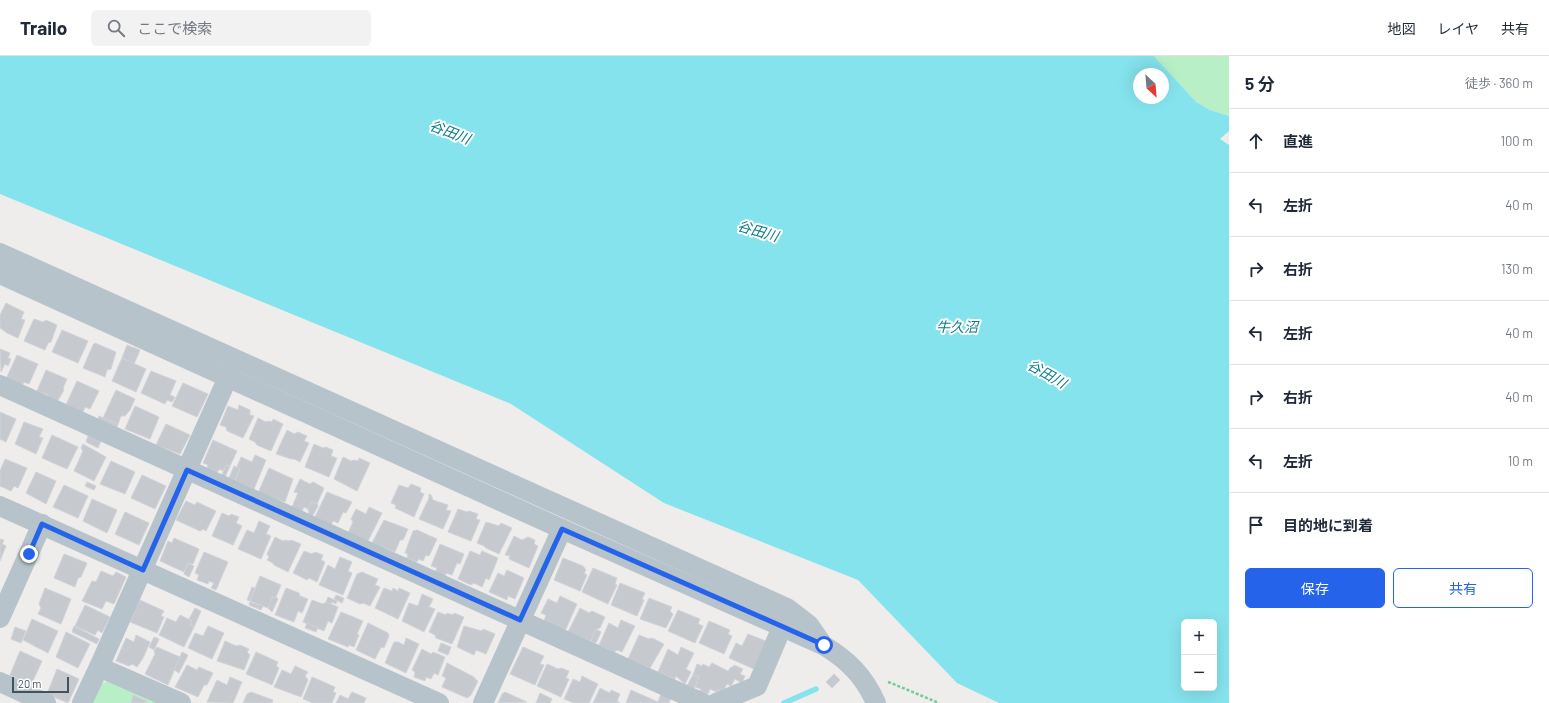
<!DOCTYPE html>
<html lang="ja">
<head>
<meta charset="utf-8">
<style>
	:root { --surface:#fff; --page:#f2f2f3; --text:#1f2937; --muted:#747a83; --line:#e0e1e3; --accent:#2563eb }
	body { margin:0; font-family:Barlow,"Noto Sans JP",sans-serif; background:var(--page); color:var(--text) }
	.controls { position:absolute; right:12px; bottom:12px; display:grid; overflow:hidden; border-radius:6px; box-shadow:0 4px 16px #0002 }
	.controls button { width:36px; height:36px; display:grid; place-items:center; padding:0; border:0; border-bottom:1px solid var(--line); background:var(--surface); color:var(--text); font:20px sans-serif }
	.compass { position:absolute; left:1133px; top:12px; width:36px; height:36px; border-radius:50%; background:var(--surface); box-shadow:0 4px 16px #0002; rotate:154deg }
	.scale { position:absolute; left:12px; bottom:10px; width:57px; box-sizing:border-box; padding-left:4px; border:2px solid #44525a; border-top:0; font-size:11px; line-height:14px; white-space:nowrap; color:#44525a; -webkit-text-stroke:3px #fff; paint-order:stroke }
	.stop { position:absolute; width:12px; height:12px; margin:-9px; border:3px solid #2563eb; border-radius:50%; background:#fff }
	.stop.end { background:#2563eb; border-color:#fff; box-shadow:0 1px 4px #0008 }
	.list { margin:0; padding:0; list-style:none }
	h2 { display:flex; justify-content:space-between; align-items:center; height:52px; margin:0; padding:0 16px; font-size:17px }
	h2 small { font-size:13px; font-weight:400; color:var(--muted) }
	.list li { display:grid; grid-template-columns:26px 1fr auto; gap:12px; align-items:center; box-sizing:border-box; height:64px; padding:0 16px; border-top:1px solid var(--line) }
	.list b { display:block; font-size:15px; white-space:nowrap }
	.list em { font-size:13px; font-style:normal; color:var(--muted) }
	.actions { display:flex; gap:8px; padding:12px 16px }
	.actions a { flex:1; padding:9px 0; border:1px solid var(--accent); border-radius:6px; text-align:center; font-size:14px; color:var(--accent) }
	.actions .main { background:var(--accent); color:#fff }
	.icon { flex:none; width:22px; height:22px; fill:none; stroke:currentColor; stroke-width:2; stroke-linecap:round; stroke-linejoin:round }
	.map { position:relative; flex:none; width:1229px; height:647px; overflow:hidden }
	header { display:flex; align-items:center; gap:24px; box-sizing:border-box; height:56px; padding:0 20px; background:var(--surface); border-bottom:1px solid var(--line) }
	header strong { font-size:19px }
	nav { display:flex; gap:22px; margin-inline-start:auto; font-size:14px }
	.search { width:280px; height:36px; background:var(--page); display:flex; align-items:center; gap:10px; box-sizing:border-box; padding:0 14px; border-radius:6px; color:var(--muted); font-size:15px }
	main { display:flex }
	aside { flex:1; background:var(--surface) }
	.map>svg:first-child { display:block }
	.green { fill:#b8efc7 }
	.water { fill:#85e3ed; fill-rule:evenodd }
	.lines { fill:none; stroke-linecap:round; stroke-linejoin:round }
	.stream { stroke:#85e3ed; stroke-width:5.5 }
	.building { fill:#c6cacf; stroke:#d0d3d8 }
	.path { stroke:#70cd95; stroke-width:2.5; stroke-dasharray:3 2; stroke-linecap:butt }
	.minor { stroke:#b7c3ca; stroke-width:20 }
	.route { stroke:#2563eb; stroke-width:5 }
	.labels { text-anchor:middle; stroke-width:4; stroke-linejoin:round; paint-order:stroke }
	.water-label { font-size:14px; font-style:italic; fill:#0b7d8a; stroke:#fff }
</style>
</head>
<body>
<header>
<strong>Trailo</strong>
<div class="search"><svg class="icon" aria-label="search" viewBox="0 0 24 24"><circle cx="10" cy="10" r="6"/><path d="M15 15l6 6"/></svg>ここで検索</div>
<nav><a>地図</a><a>レイヤ</a><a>共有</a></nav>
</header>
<main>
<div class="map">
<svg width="1229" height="647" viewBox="0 0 1229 647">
	<rect width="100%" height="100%" fill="#efecec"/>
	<g class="green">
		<path d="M1154 0H1229V60L1210 54 1196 46Z"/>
		<path d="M108 625 159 647H92L102 627Z"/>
	</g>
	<path class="water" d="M0 0H1154L1196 46 1210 54 1229 60V75L1220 83 1229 89V647H999L957 627 858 524 664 447 511 348 0 138ZM1139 18H1163V42H1139ZM1184 566H1214V632H1184Z"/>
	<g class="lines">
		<path class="stream" d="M784 647 816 633"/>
	</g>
	<g class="building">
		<path d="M6 247 24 256 21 263 25 264 18 282 7 277 0 272V259Z"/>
		<path d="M34 263 43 266 46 264 57 269 51 286 48 287 45 294 24 285Z"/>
		<path d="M62 274 88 285 78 307 52 296Z"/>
		<path d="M95 287 116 296 111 313 107 314 105 321 83 312 93 289Z"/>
		<path d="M127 289 140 294 134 308 122 302Z"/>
		<path d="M0 293 10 297 8 302 11 303 8 310 5 308 1 316Z"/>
		<path d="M17 299 38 308 29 328 24 326 22 330 6 323Z"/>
		<path d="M122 302 146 313 136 336 112 325Z"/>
		<path d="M46 314 67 323 63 332 64 334 57 346 49 342 48 339 37 335Z"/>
		<path d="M151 315 176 325 170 339 175 341 172 346 167 344 165 348 141 337Z"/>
		<path d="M77 325 99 335 90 353 85 351 82 358 65 351Z"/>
		<path d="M183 327 208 338 197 361 172 350Z"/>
		<path d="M116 334 135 343 130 354 125 360H121L118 368 103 362Z"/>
		<path d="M239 349 250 354V359L254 360 243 382 227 375 226 371 220 369 228 350 238 354Z"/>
		<path d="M135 350 159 361 150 383 125 373Z"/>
		<path d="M0 356 16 363 6 386 0 383Z"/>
		<path d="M99 360 118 368 117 371 98 363Z"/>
		<path d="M258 362 266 366 268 365 272 366 273 363 283 368 271 395 257 389 255 386 249 383Z"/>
		<path d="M24 366 43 373 39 381 43 382 36 398 15 388Z"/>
		<path d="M166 368 190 379 180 398 156 389Z"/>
		<path d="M287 374 294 378 298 376 307 380 304 385 309 387 300 406 294 403H291L276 398Z"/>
		<path d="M52 379 78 391 67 413 42 402Z"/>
		<path d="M88 380 101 385 98 392 86 386Z"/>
		<path d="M213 384 237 395 230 410 226 409 223 415 220 413 217 416 207 412 208 409 203 407Z"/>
		<path d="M83 388 106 401 94 425 74 415 83 395 81 392Z"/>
		<path d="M314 388 323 392 326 391 333 394 331 400 337 402 329 421 305 411Z"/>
		<path d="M255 399 266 404 254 433 235 425 240 413 237 411 241 401 252 406Z"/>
		<path d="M343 401 351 405 354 404 358 405 359 402 370 407 357 435 334 423Z"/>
		<path d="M5 403 27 412 18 432 14 430 11 435 0 430V415Z"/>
		<path d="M111 405 135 416 125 438 100 428Z"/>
		<path d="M226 409 230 410 225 421 222 419Z"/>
		<path d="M234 410 240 413 235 424 229 422Z"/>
		<path d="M269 412 293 423 285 446 258 437Z"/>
		<path d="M36 416 56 425 46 448 26 437Z"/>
		<path d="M142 419 166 430 155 453 131 442Z"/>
		<path d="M300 423 310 428 313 426 324 432 317 448 312 446 308 453 304 451 302 455 292 451 298 437 294 436Z"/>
		<path d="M87 426 96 430 94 434 85 430Z"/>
		<path d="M411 428 421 432 420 436 424 438 414 461 395 452 396 449 391 447 399 429 408 432Z"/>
		<path d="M64 429 88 440 78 462 53 451Z"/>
		<path d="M327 436 352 446 346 457 343 456 338 467 333 465 331 469 315 461Z"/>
		<path d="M429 438 431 439 433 444 448 449 446 454 451 455 443 473 419 463 429 442Z"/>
		<path d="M92 443 117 454 107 477 83 465Z"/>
		<path d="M186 445 195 449 197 446 216 455 206 475 203 473 200 475 176 464Z"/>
		<path d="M312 446 317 448 318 450 312 461 308 459 309 456 308 453Z"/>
		<path d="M369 451 382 457 368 485 348 477 353 466 351 463 356 453 366 458Z"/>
		<path d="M458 453 467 456 469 455 478 458 476 463 480 464 471 485 448 476Z"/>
		<path d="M125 456 149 467 139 489 115 478Z"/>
		<path d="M222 457 229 460 231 458 239 461 236 467 242 470 233 489 212 480Z"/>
		<path d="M384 464 408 473 403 484H400L395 496 372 487Z"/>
		<path d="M259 465 270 470 266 478 271 480 261 503 238 493 247 474 254 477Z"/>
		<path d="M486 466 499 470 501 467 512 472 499 498 486 492 484 490 477 487Z"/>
		<path d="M417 474 437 483 429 500 426 499 423 505 419 503 417 506 407 502 408 498 405 497 413 475Z"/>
		<path d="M514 480 522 484 528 481 535 484 534 488 538 490 529 512 509 503 510 500 505 499Z"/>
		<path d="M275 481 283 485 285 484 289 485 291 484 301 488 288 516 274 509 273 507 267 504 269 501 267 498Z"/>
		<path d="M174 482 199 493 193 508 188 507 184 516 160 505 168 485 172 487Z"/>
		<path d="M0 483 4 484 2 488 6 490 0 505Z"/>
		<path d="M440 488 464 498 460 508 457 507 452 519 446 517 445 520 435 516 437 512 431 510Z"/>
		<path d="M304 495 312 498 315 496 323 499 321 504 325 506 317 526 309 522 307 524 293 517Z"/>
		<path d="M470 495 480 499 482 495 498 502 489 524 486 522 482 531 474 527 471 529 458 523Z"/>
		<path d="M204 496 228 506 216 534 211 532 214 527 209 525 208 528 197 524 199 519 195 517Z"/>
		<path d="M64 498 87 507 81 521 78 522 75 531 54 522Z"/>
		<path d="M340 501 352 506 348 515 352 517 343 539 319 529 328 509 335 513Z"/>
		<path d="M563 502 583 510 586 514 584 517 587 519 580 535 554 524Z"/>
		<path d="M188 507 194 510 189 521 184 518Z"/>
		<path d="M593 512 617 522 615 528 617 529 608 548 582 536Z"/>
		<path d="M507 514 524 522 515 543 508 540 507 544 489 536 498 517 504 520Z"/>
		<path d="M101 515 113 520 116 516 126 521 114 548 106 545 102 553 82 545 92 525 96 526Z"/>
		<path d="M362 516 378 523 375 529 380 531 370 550 363 547 360 548 347 542 357 518Z"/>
		<path d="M260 520 281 529 276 541 272 542 268 552 250 545Z"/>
		<path d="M620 527 645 537 642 543 644 544 637 560 611 549Z"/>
		<path d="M252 531 255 532 250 545 247 544Z"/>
		<path d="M45 532 71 543 61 568 38 558 41 552 39 548Z"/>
		<path d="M286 532 299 537 300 540 308 543 302 557 298 555 294 566 275 559Z"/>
		<path d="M384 532 392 535 393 532 398 535 399 532 410 537 398 563 375 552Z"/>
		<path d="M422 538 433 543 429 551 435 553 424 576 402 565 409 547 418 550Z"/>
		<path d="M336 539 344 542 342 547 334 543Z"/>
		<path d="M560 540 577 548 565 575 544 565 546 559 541 557 548 543 557 547Z"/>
		<path d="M276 541 278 543 272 556 268 552 272 542Z"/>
		<path d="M328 541 337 545 336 548 332 546 331 548 326 546Z"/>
		<path d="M649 542 672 551 670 555 673 558 666 572 640 563Z"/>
		<path d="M140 544 164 555 161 560 164 561 157 577 130 566Z"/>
		<path d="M312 544 323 548 326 546 338 551 332 567 328 565 324 575 303 566Z"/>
		<path d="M250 546 263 550 261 554 249 549Z"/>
		<path d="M85 549 110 561 102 577 98 574 95 579 75 570Z"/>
		<path d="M195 552 201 555 194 571 190 569 192 565 189 563Z"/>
		<path d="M580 552 589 557 592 555 605 561 600 572 596 573 591 585 568 576Z"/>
		<path d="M678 554 700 563 698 568 703 570 695 587 668 575Z"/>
		<path d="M341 556 363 565 357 578 359 579 354 591 349 589 348 591 328 583Z"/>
		<path d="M438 556 446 559 447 557 453 559 454 557 464 561 452 588 436 582 435 579 429 576Z"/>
		<path d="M180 559 192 565 190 569 194 571 184 591 159 579 167 562 176 566Z"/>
		<path d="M32 563 58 575 48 597 23 584Z"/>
		<path d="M621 564 635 570 622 596 617 594 614 596 599 589 609 567 618 572Z"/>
		<path d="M709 565 730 574 728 578 732 580 724 598 699 587Z"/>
		<path d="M307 567 318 572 316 576 305 572Z"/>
		<path d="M368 567 388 577 389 580 384 592 381 591 375 603 356 594Z"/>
		<path d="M74 570 99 583 97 588 72 576Z"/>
		<path d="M208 570 224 577 212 603 188 592 195 577 203 580Z"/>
		<path d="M464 570 482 575 483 573 495 578 486 598 476 594 474 599 457 591Z"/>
		<path d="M15 571 26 575 21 587 11 583Z"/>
		<path d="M596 573 601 576 596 587 591 585Z"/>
		<path d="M66 576 90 588 78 612 56 601Z"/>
		<path d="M748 578 766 585 754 613 729 602 736 587 742 590Z"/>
		<path d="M136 579 150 586 143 602 137 611 132 608 129 610 116 605 126 582 134 586Z"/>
		<path d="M639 579 649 583 652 582 664 588 650 612 628 603Z"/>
		<path d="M154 581 159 583 154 594 149 591Z"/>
		<path d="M406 582 419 588 406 617 385 607 394 586H398L404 589Z"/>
		<path d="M225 585 236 590 240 589 249 593 247 596 250 599 244 614 217 605Z"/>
		<path d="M441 587 451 591 448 599 438 595Z"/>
		<path d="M157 591 180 601 168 629 145 618 155 598 154 595Z"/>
		<path d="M523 591 544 600 540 608 544 609 535 629 510 618Z"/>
		<path d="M681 591 694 597 686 613 691 616 685 628 676 620 675 623 658 616 668 593 678 599Z"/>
		<path d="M422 593 431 598 433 596 445 601 438 619 434 617 431 623 426 621 425 625 414 621 415 616 412 614Z"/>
		<path d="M20 595 42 605 31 629 10 619Z"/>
		<path d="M182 596 188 599 179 617 174 614Z"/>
		<path d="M256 596 278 606 276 610 279 612 272 629 246 618Z"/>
		<path d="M447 607 474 621 476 624 478 625 471 639 467 642 442 631 446 622 442 620Z"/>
		<path d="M712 607 728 615 731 611H733L734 609 743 613 740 618 745 620 742 627 735 623 731 630 727 628 723 635 718 634 717 636 710 633 708 638 700 635 701 633 695 631 699 621 693 619 697 608 702 610 703 608 709 611Z"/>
		<path d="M547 608 558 613 561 612 569 615 566 622 569 623 561 641 537 630Z"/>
		<path d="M187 609 197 614 199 611 213 617 207 629H204L198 641 175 631Z"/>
		<path d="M295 610 308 616 305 620 308 624 301 641 274 631 282 614 291 618Z"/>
		<path d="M57 613 79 623 68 647 47 638Z"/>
		<path d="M834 618 840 624 832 632 826 626Z"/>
		<path d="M693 619 699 621 695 631 692 632 687 630Z"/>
		<path d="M582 620 598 628 589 647H574L564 643 573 623 580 626Z"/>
		<path d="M230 621 242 626 233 647 207 646 217 624 227 629Z"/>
		<path d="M312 621 335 631 333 636 336 637 332 647H313L303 643Z"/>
		<path d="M600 632 610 637 611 634 620 638 617 645 620 647H593Z"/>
		<path d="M631 634 658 646 661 638 671 642 669 647H626Z"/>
		<path d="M251 636 273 644 272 647H243L247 638Z"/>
		<path d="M352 636 366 642 364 647H336L340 639 348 643Z"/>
		<path d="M505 636 527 646 498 647 502 638Z"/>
		<path d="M540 637 552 643 550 647H536Z"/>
		<path d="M133 639 147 645 146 647H131Z"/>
	</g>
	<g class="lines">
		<path class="path" d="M888 626 891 627 939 647"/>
		<g class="minor">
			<path d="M0 197 787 552 809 569 821 586"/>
			<path d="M0 218 562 473 823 589C848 604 864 620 876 647"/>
			<path d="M0 329 703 647"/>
			<path d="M0 450 439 647"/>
			<path d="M0 562 42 468"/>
			<path d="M99 611 181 647"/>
			<path d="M0 626 46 647"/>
			<path d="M82 647 99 611 228 321"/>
			<path d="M483 647 562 473"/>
			<path d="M716 647 757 630 782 571"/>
		</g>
	</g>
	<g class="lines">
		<path class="route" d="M29 498 42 468 143 514 187 414 520 564 562 473 824 589"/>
	</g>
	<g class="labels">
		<g class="water-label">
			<text transform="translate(450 76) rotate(21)" y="5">谷田川</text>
			<text transform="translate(758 175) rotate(16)" y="5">谷田川</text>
			<text x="957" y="276">牛久沼</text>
			<text transform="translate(1047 318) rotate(30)" y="5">谷田川</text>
		</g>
	</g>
</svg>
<div class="controls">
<button>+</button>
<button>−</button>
</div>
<svg class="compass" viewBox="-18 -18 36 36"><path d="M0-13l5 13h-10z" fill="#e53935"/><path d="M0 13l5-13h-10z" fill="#747a83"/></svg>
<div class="scale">20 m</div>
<div class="stop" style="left:824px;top:589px"></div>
<div class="stop end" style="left:29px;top:498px"></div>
</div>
<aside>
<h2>5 分<small>徒歩 · 360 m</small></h2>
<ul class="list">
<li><svg class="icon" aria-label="ahead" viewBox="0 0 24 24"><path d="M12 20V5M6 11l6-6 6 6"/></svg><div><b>直進</b></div><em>100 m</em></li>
<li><svg class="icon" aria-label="left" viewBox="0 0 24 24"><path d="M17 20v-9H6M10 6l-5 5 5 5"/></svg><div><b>左折</b></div><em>40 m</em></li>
<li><svg class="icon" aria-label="right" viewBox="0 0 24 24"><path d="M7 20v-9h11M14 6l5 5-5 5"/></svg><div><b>右折</b></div><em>130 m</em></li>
<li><svg class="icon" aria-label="left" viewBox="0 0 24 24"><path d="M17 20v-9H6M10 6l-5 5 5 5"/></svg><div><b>左折</b></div><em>40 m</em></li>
<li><svg class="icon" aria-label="right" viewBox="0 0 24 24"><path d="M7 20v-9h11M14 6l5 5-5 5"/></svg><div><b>右折</b></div><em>40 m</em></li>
<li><svg class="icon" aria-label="left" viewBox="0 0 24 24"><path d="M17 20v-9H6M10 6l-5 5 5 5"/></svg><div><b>左折</b></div><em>10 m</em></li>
<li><svg class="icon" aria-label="arrive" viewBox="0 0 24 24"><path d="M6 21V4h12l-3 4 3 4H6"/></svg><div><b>目的地に到着</b></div></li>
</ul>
<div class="actions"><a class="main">保存</a><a>共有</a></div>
</aside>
</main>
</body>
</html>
